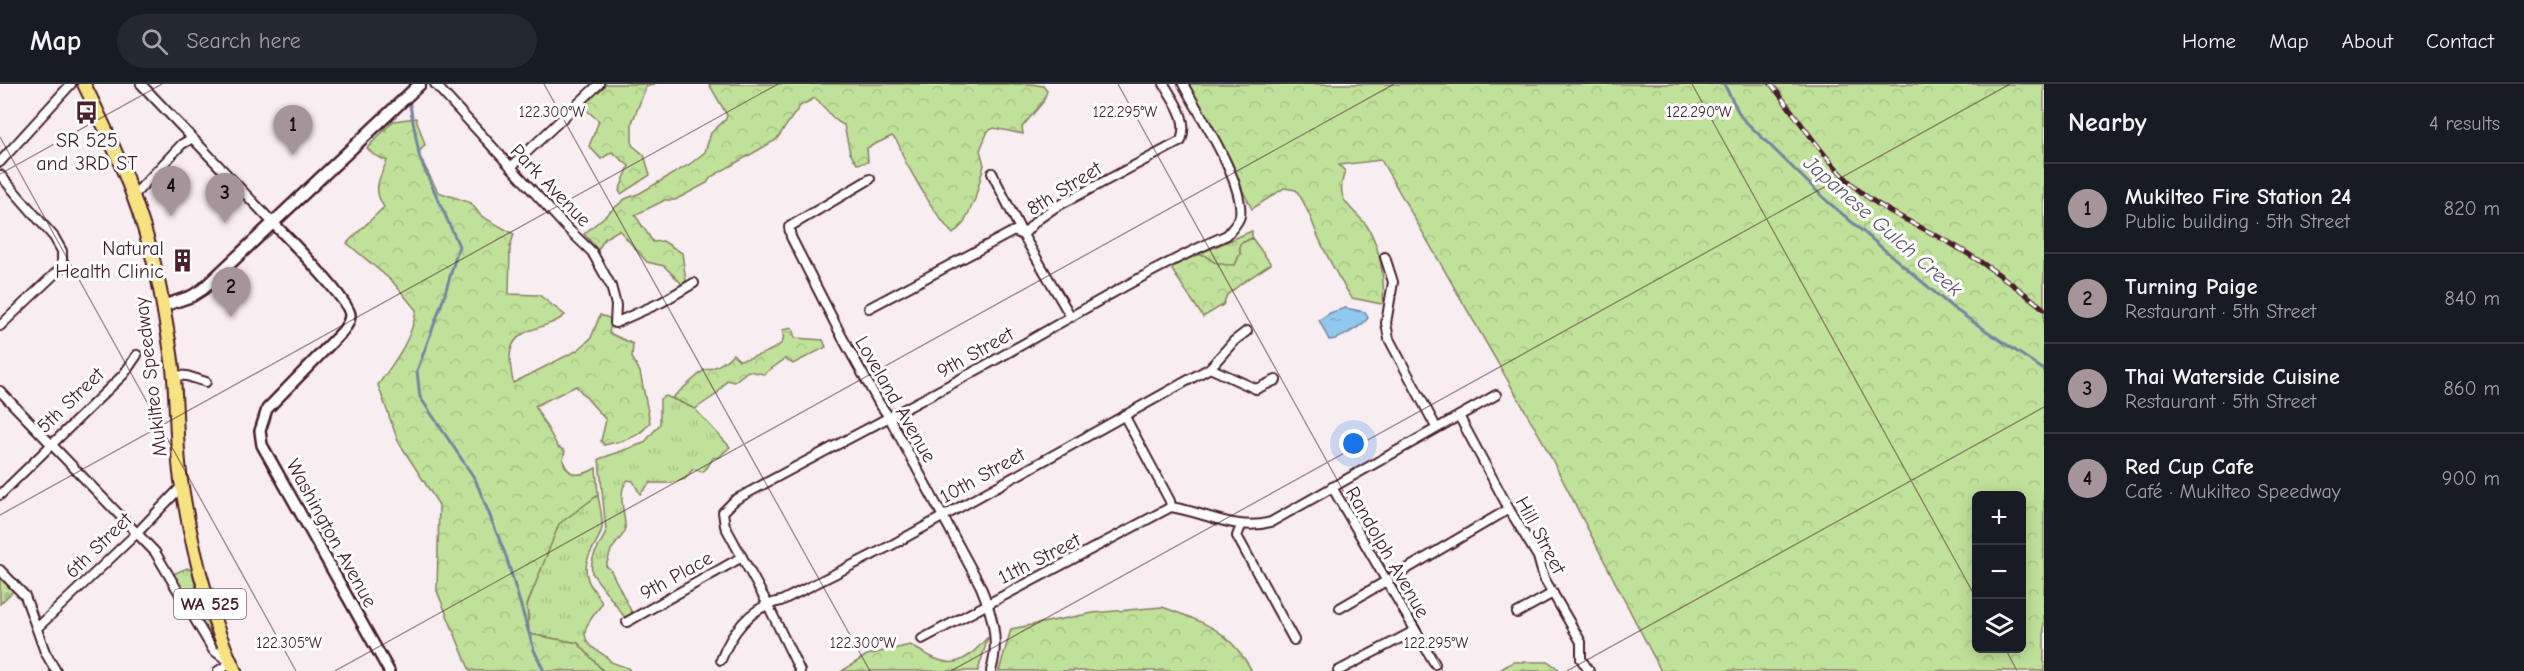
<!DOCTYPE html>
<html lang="en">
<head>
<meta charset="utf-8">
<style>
	:root { --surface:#171b24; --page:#242831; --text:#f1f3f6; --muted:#9ea1a6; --line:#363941; --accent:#a6949b }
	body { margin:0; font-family:"Comic Neue",sans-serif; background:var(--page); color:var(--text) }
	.controls { position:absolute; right:18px; bottom:18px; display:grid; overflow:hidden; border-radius:9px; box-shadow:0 3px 15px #0003 }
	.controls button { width:54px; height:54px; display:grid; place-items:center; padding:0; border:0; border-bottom:2px solid var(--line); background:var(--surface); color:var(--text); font:30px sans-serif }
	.you { position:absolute; left:1354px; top:360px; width:21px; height:21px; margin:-15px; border:4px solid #fff; border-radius:50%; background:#1a73e8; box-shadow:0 0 0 9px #1a73e833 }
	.badge { display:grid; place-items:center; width:39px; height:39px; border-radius:50%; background:var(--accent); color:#111; font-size:20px; font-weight:700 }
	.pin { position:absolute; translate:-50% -50px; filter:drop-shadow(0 2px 3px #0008) }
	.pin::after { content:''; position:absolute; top:32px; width:21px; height:18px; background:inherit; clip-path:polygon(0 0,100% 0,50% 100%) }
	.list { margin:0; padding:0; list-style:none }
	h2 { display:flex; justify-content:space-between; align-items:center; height:78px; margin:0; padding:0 24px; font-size:26px }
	h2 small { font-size:20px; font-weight:400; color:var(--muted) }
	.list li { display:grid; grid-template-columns:39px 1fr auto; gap:18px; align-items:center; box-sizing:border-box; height:90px; padding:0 24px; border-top:2px solid var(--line) }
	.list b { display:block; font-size:22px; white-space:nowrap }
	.list p { margin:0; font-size:20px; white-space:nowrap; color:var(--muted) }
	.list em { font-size:20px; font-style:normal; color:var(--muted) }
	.icon { flex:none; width:33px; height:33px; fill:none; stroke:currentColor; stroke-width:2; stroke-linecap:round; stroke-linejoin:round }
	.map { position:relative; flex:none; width:2044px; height:587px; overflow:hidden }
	header { display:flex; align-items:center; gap:36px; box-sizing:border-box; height:84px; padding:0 30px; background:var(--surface); border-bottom:2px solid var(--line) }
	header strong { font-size:28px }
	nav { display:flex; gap:33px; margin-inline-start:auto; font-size:21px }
	.search { width:420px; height:54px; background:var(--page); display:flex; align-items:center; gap:15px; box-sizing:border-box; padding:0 21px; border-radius:33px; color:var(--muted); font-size:22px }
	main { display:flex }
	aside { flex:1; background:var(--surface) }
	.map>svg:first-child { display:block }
	.grass { fill:url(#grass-tufts); stroke:#858062; stroke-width:1.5 }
	.forest { fill:url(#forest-crowns); stroke:#858062; stroke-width:1.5; fill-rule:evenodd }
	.cemetery { fill:url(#cemetery-stones); stroke:#858062; stroke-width:1.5 }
	.water { fill:url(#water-ripples); stroke:#7485a1; stroke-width:1.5 }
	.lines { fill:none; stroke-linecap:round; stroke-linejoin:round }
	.stream { stroke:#7485a1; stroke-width:3 }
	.minor-casing { stroke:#4a1f2b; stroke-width:12 }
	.tertiary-casing { stroke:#4a1f2b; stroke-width:14 }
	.secondary-casing { stroke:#4a1f2b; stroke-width:15 }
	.primary-casing { stroke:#4a1f2b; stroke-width:16 }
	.minor { stroke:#fff; stroke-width:8 }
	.tertiary { stroke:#fff; stroke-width:9 }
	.secondary { stroke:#fff; stroke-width:10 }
	.primary { stroke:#f7e281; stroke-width:12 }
	.rail-casing { stroke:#4a1f2b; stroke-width:5 }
	.rail { stroke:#fff; stroke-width:3; stroke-dasharray:9; stroke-linecap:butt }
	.ticks { fill:none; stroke:#4a1f2b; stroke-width:1.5; stroke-opacity:0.45 }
	.labels { text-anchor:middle; stroke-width:6; stroke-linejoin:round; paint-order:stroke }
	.shield { fill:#fff; stroke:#80626b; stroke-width:1.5 }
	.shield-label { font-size:18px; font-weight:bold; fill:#4a1f2b }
	.poi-label { font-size:20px; fill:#4a1f2b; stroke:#fff }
	.street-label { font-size:20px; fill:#4a1f2b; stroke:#fff }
	.water-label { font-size:21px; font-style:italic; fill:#625a70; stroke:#fff }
	.ticks-label { font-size:15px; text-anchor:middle; fill:#4a1f2b; stroke:#fff; stroke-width:6; stroke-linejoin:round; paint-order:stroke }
</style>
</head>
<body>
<header>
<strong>Map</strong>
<div class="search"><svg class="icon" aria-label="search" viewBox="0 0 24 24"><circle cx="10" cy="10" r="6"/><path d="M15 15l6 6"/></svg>Search here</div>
<nav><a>Home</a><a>Map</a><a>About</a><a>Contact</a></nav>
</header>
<main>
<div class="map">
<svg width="2044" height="587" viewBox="0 0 2044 587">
	<defs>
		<pattern id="grass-tufts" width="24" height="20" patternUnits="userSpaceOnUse" patternTransform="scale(1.5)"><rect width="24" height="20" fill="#c0e19a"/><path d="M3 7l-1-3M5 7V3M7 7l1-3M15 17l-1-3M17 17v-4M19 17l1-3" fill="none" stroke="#a6c185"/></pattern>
		<pattern id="forest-crowns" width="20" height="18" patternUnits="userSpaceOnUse" patternTransform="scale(1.5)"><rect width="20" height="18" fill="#c0e19a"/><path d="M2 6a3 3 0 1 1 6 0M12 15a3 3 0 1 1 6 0" fill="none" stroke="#a6c185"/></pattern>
		<pattern id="cemetery-stones" width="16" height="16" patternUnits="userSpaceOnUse" patternTransform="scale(1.5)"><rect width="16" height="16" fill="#c0e19a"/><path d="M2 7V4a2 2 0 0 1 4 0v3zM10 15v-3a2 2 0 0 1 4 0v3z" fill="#a6c185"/></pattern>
		<pattern id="water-ripples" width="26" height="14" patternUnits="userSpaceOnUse" patternTransform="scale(1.5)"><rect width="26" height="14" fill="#90c9ef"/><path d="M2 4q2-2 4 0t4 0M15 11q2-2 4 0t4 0" fill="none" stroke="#7eaccd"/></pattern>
	</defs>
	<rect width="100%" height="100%" fill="#f8edf1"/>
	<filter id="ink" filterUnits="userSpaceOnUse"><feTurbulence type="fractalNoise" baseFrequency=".0167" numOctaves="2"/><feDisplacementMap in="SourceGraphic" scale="12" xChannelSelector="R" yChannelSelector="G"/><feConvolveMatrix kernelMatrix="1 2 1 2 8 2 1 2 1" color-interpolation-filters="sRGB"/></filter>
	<g filter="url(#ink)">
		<g class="grass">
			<path d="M1252 147V154L1240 160V170L1235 181C1222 181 1214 180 1204 171H1196Z"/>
			<path d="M666 312 695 325 730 363 719 373 713 374 707 384 702 388 693 385 685 395 671 399H650L640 410 633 397 628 396C615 409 627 432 625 448L611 466 606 482 610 485 633 531 626 535 592 489C589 471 601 463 606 447L599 375 644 359 660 340V315Z"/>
			<path d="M598 411C599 421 605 439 601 448 595 465 581 475 588 496 591 505 599 510 602 520 594 532 575 548 592 563 599 569 606 570 611 578L628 584 630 587H603L578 559 529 550 527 521 559 439Z"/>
			<path d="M187 484 191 486 211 551V556L173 490Z"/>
		</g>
		<g class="forest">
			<path d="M605 0H655L646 3 632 39V61L644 71 650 91 621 110 619 107 629 82 612 68 601 75 589 62 599 37 582 22Z"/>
			<path d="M709 0H1032L1043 2 1047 7 1043 18 1022 43 1023 50 994 44 988 47 980 66 984 81 975 115 964 139 953 150C933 128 920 103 905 77 900 67 901 59 892 52L867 64 868 78 857 80 850 69 844 41C831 36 826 23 815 14L800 22 776 56 711 93 707 99 675 116H665L635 131 653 158 663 157 682 169 686 197 682 200 664 182 647 178 619 146 605 154 598 166 584 150 625 115 640 109 690 80 705 68 711 49 726 35 727 31Z"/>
			<path d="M1189 0H2044V587H1661L1542 356 1381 76 1339 81 1345 87C1334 119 1351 121 1367 142 1380 162 1385 195 1383 218L1381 220 1352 214C1340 197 1329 176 1320 157 1312 139 1308 122 1296 106L1284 104 1252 125ZM1976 412H2022V564H1976Z"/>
			<path d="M416 34 425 61 418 69 438 108 471 119 481 132 514 150 510 163 509 210 539 211 565 231C550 246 517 241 511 266 508 275 512 289 513 299L578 266 591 254 600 231 612 235 609 249 633 260 632 273 640 288 650 338C639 355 622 357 604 361L601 357 606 336 576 302 535 322 558 363 565 367 563 376C568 395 583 392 596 384L598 411 559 440 527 521 529 550 578 559 603 587H470L437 507 439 421 398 357 378 301C395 277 412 256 416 226L393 198 347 159 384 123C372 105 379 95 387 77L374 71 367 64 393 37Z"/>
			<path d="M1252 154 1271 180 1242 199 1227 211 1223 221 1203 233 1172 186 1174 182 1196 171H1204C1214 180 1221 181 1235 181L1240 170V160Z"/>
			<path d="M792 244 795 254 823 256 826 263 793 280 785 275 764 290 748 287 734 298 727 296 717 310 695 325 672 314 704 286C714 285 726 278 733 270L739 276C748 275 780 266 783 256 784 253 783 249 782 246Z"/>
			<path d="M1162 523C1206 539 1228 545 1252 587H999L1011 545 1093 529Z"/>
			<path d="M988 553 978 587H842L867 571 910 561C949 584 957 587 988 553Z"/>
			<path d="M1513 578H1549L1561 587H1498Z"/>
		</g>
		<path class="cemetery" d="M0 494 13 507 0 520Z"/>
		<path class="water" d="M1345 224 1365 228 1368 234C1361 243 1339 256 1329 256L1319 236 1330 229Z"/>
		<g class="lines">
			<g class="stream">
				<path d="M1724 0 1741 33 1827 117 1953 224 2044 286"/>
				<path d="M409 16 420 75 459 162 443 216 417 287 420 313 475 395 506 472 534 566 544 587"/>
			</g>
			<defs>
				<g id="minor">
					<path d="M141 0 274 140"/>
					<path d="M435 0 565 142 592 168 611 202 616 221 615 239 662 218 694 199"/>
					<path d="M0 78 71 0"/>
					<path d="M511 83 599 0"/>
					<path d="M992 89 1023 151 1071 233"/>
					<path d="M0 91 54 153 62 167V183L0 242"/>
					<path d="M870 95 789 143 791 153 842 253 879 319 889 333 980 501C992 529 1000 557 991 587"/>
					<path d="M134 111 182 60 191 55"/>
					<path d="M1023 151 1037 136 1054 124 1181 57C1189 35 1175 19 1164 0"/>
					<path d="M1385 173 1393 198 1386 239 1389 255 1436 343"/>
					<path d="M869 224 1014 147 1023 151"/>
					<path d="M1210 284 1256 305 1276 296"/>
					<path d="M173 291 187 292 206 298"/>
					<path d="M0 307 155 468 213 566 231 579 218 587"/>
					<path d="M1124 331 1170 417 1171 423"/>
					<path d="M1459 332 1509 425 1538 473 1544 494 1581 558V575L1589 587"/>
					<path d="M1332 403 1435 580"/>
					<path d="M0 411 124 290 137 271"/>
					<path d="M1171 423C1205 428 1236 448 1271 438L1496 311"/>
					<path d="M1241 442 1237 452 1294 556"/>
					<path d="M0 486 25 512 45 568 56 587"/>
					<path d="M1340 524 1509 425"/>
					<path d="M1517 529 1553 509"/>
					<path d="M627 538 742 473"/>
					<path d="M37 544 138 448 182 402"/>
					<path d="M922 555 1171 423"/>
					<path d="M721 576C731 549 751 522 781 517L890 462 1210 284 1234 257 1247 247"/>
					<path d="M800 587 767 519 725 442 723 428 735 416C821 368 909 324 995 276 1070 234 1149 185 1227 151 1232 145 1239 138 1240 132 1245 99 1199 30 1183 0"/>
					<path d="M1338 587 1414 547"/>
				</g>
				<path id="tertiary" d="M274 140C287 153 350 217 350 231 350 238 346 243 342 248L267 325 260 347 262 361 389 587"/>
				<path id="secondary" d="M163 222 192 212 203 205 420 0"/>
				<path id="primary" d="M84 0C119 71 150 144 163 222 167 246 172 270 174 294 177 331 176 368 182 403 192 465 208 530 235 587"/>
			</defs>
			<use href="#minor" class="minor-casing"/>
			<use href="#tertiary" class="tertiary-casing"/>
			<use href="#secondary" class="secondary-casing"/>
			<use href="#primary" class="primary-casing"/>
			<use href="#minor" class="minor"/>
			<use href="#tertiary" class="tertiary"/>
			<use href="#secondary" class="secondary"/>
			<use href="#primary" class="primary"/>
			<defs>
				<path id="rail" d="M1771 0C1801 37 1828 83 1866 112 1892 131 1922 143 1950 159 1983 178 2015 201 2044 225"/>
			</defs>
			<use href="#rail" class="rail-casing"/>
			<use href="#rail" class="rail"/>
		</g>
	</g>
	<path class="ticks" d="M544 0 870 587M1118 0 1443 587M1692 0 1976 514M0 53 296 587M0 90 162 0M0 431 778 0M2005 564 2017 587M335 587 1394 0M951 587 2010 0M1567 587 2044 323"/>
	<defs>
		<symbol id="bus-bare" viewBox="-9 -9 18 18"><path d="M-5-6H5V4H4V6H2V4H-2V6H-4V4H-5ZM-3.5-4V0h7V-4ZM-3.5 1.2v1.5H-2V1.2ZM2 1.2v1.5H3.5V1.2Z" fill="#4a1f2b" stroke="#fff" stroke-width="2.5" paint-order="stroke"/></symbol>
		<symbol id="building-bare" viewBox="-9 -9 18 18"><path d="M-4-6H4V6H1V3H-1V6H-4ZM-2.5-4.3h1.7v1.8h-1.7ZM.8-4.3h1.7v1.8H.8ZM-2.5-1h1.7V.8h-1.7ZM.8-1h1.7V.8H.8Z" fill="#4a1f2b" stroke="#fff" stroke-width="2.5" paint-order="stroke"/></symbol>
	</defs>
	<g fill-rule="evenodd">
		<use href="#bus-bare" x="70" y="12" width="33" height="33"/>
		<use href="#building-bare" x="166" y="160" width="33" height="33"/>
	</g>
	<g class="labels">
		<rect class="shield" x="174" y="505" width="72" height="30" rx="4.5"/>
		<g class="shield-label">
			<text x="210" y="526">WA 525</text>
		</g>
		<g class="poi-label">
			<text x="87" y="63">SR 525<tspan x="87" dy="23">and 3RD ST</tspan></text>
			<text x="164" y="171" text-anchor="end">Natural<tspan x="164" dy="23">Health Clinic</tspan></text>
		</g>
		<g class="street-label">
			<text transform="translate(551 101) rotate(46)" y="7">Park Avenue</text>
			<text transform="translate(1064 104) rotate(-32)" y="7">8th Street</text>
			<text transform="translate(975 268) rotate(-29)" y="7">9th Street</text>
			<text transform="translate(150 293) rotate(-97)" y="7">Mukilteo Speedway</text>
			<text transform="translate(896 315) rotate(60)" y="7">Loveland Avenue</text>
			<text transform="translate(70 316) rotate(-44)" y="7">5th Street</text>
			<text transform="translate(982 391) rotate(-29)" y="7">10th Street</text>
			<text transform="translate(332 449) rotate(61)" y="7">Washington Avenue</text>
			<text transform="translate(1541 451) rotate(62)" y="7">Hill Street</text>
			<text transform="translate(98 461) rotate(-44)" y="7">6th Street</text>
			<text transform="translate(1388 468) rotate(60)" y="7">Randolph Avenue</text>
			<text transform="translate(1039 474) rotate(-27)" y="7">11th Street</text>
			<text transform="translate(676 491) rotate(-29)" y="7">9th Place</text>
		</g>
		<g class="water-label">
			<text transform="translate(1883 142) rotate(41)" y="7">Japanese Gulch Creek</text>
		</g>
	</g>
	<g class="ticks-label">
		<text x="552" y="33">122.300°W</text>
		<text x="1125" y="33">122.295°W</text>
		<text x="1699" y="33">122.290°W</text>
		<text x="289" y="564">122.305°W</text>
		<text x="863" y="564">122.300°W</text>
		<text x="1436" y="564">122.295°W</text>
	</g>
</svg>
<div class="controls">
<button>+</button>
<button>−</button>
<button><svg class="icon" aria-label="layers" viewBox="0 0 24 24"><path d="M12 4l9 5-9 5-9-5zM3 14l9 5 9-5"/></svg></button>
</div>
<div class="you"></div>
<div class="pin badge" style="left:293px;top:71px">1</div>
<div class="pin badge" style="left:231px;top:233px">2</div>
<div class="pin badge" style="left:225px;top:139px">3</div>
<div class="pin badge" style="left:171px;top:132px">4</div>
</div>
<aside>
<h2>Nearby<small>4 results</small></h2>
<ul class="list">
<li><span class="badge">1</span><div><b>Mukilteo Fire Station 24</b><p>Public building · 5th Street</p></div><em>820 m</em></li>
<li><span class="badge">2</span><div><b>Turning Paige</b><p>Restaurant · 5th Street</p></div><em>840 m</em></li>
<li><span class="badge">3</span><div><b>Thai Waterside Cuisine</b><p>Restaurant · 5th Street</p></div><em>860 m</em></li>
<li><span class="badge">4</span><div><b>Red Cup Cafe</b><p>Café · Mukilteo Speedway</p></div><em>900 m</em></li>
</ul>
</aside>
</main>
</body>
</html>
